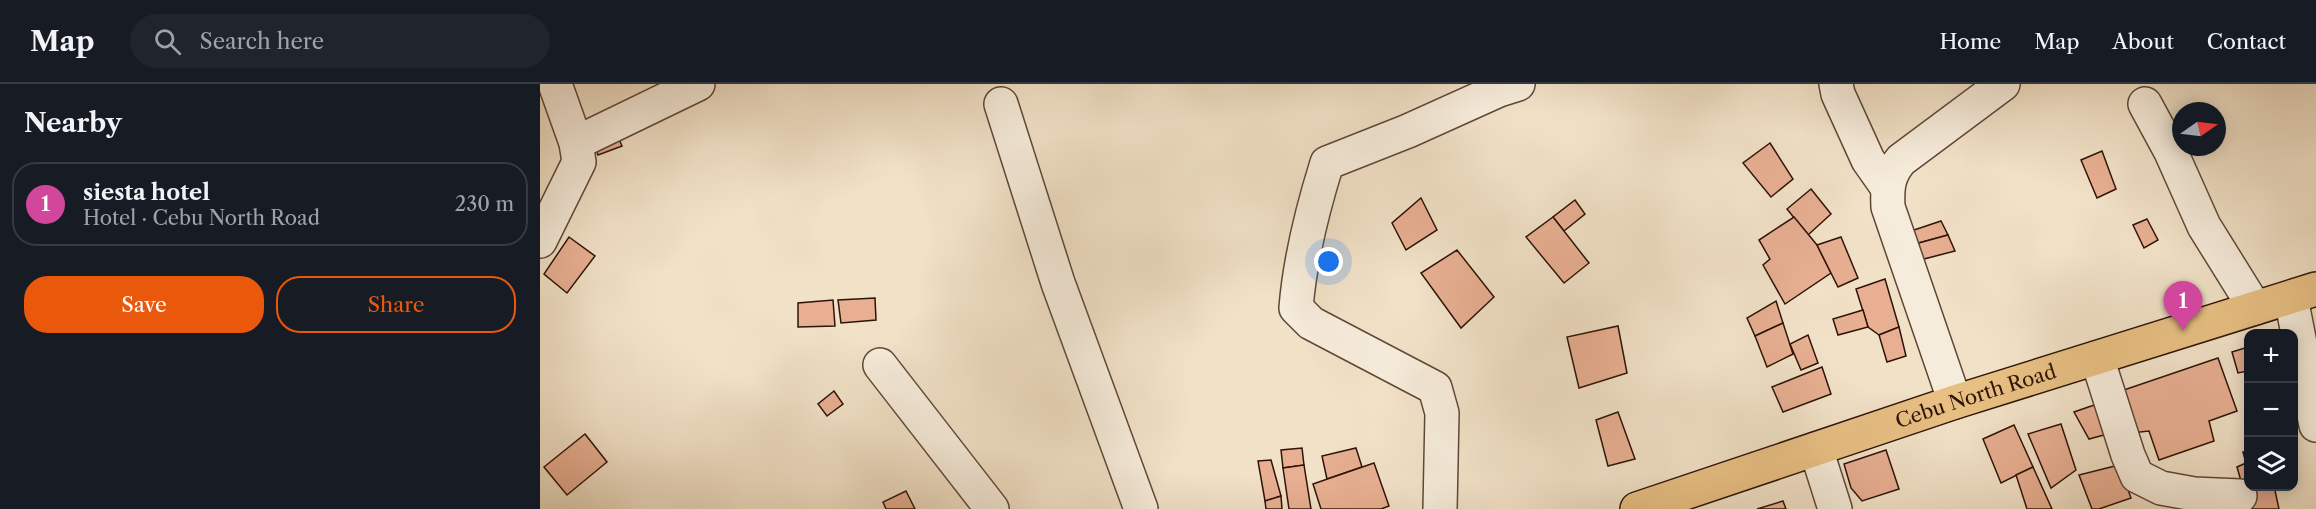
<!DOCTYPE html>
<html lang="en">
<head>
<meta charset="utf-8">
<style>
	:root { --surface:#171b24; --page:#20242c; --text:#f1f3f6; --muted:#9ea1a6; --line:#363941; --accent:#ea580c }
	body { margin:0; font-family:"Libre Caslon Text",serif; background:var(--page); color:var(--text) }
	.controls { position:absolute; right:18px; bottom:18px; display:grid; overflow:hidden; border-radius:12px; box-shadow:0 3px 15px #0003 }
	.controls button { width:54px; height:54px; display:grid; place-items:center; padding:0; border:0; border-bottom:2px solid var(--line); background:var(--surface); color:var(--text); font:30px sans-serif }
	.compass { position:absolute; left:1632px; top:18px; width:54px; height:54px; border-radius:50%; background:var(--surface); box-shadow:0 3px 15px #0003; rotate:76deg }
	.you { position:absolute; left:789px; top:178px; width:21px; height:21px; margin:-15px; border:4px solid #fff; border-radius:50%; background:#1a73e8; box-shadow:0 0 0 9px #1a73e833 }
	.badge { display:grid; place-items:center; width:39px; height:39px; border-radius:50%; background:var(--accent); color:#fff; font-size:20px; font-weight:700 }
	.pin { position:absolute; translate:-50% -50px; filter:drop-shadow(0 2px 3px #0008) }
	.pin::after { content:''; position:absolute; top:32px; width:21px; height:18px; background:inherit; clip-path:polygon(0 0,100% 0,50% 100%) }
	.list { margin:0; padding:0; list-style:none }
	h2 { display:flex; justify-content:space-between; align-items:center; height:78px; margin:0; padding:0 24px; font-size:26px }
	h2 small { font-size:20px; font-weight:400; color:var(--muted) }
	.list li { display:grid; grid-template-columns:39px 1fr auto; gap:18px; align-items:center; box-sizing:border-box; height:84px; margin:0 12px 12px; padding:0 12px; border:2px solid var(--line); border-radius:24px }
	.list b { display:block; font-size:22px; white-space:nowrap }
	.list p { margin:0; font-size:20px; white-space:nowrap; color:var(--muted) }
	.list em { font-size:20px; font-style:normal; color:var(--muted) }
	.actions { display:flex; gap:12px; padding:18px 24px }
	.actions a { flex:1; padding:14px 0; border:2px solid var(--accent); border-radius:24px; text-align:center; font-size:21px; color:var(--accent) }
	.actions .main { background:var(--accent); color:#fff }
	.icon { flex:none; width:33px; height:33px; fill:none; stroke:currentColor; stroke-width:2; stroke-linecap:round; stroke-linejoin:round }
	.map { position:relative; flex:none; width:1776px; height:425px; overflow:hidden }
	header { display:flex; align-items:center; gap:36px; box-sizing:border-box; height:84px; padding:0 30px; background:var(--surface); border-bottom:2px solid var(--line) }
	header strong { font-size:28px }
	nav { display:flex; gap:33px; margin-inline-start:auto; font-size:21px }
	.search { width:420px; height:54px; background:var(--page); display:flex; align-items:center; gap:15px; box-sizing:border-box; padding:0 21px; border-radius:33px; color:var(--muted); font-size:22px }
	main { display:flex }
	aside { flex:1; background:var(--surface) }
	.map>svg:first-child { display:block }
	.building { fill:#e8af92; stroke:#2e1407; stroke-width:1.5 }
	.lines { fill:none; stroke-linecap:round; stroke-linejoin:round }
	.minor-casing { stroke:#5f4737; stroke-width:36 }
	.highway-casing { stroke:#2e1407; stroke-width:36 }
	.minor { stroke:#f6ecdb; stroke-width:33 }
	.highway { stroke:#e8c084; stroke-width:33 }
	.labels { text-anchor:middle; stroke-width:4.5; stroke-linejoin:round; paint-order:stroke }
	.street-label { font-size:20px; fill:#2e1407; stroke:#f6ecdb }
</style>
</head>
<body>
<header>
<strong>Map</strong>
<div class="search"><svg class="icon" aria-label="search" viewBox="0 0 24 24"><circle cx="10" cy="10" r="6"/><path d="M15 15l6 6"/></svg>Search here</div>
<nav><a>Home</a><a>Map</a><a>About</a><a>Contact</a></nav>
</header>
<main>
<aside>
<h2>Nearby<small></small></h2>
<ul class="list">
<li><span class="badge" style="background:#d1479c">1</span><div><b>siesta hotel</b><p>Hotel · Cebu North Road</p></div><em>230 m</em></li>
</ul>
<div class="actions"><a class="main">Save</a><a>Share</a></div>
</aside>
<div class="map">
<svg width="1776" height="425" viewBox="0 0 1776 425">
	<rect width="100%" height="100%" fill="#f1e1c7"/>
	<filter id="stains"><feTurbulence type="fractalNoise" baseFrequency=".00333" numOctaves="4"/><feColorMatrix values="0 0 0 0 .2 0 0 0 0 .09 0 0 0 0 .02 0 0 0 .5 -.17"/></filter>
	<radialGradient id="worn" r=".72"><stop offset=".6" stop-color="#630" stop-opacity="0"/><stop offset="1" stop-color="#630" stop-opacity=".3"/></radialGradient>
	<g class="building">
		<path d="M74 43 82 62 58 71 51 53Z"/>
		<path d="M1230 59 1253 95 1231 113 1203 79Z"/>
		<path d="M1562 67 1576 105 1557 114 1541 76Z"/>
		<path d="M1271 105 1291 130 1268 151 1247 125Z"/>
		<path d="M881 114 897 146 866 166 852 139Z"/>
		<path d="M1035 116 1045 130 1024 147 1013 133Z"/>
		<path d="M1013 133 1049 179 1024 199 986 153Z"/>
		<path d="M1254 133 1277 161 1291 189 1245 220 1223 181 1230 175 1219 156Z"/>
		<path d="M1607 135 1618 156 1604 164 1593 141Z"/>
		<path d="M1401 137 1408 151 1375 160 1371 147Z"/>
		<path d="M1408 151 1415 167 1380 176 1375 160Z"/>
		<path d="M29 153 55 172 27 209 4 190Z"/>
		<path d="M1301 153 1318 194 1298 203 1277 161Z"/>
		<path d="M917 166 954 213 921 244 881 189Z"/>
		<path d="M1345 195 1359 243 1339 251 1328 243 1316 205Z"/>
		<path d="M335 214 336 236 301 239 298 216Z"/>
		<path d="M293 216 295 242 258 243V219Z"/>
		<path d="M1236 217 1243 239 1215 252 1207 234Z"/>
		<path d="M1323 226 1328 243 1298 251 1293 235Z"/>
		<path d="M1243 239 1253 270 1227 283 1215 252Z"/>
		<path d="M1078 242 1087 289 1039 304 1027 253Z"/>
		<path d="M1359 243 1366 272 1347 278 1339 251Z"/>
		<path d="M1268 251 1278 279 1261 286 1250 260Z"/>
		<path d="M1708 263V287L1698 289 1692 268Z"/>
		<path d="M1678 274 1697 327 1669 337 1674 357 1619 376 1609 347 1591 349 1578 308Z"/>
		<path d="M1282 283 1291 310 1243 328 1232 303Z"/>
		<path d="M294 307 303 320 287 332 278 320Z"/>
		<path d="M1563 318 1575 348 1549 355 1534 328Z"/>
		<path d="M1078 328 1095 375 1068 382 1056 336Z"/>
		<path d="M1521 340 1536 386 1511 404 1488 350Z"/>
		<path d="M1474 341 1493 383 1461 399 1443 355Z"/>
		<path d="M45 350 67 378 27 411 4 383Z"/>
		<path d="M762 364 764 381 743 384 741 366Z"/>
		<path d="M816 364 822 383 787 395 782 372Z"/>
		<path d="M1346 366 1359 405 1322 417 1311 404 1304 380Z"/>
		<path d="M1708 367V402H1734L1739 425H1709L1697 383 1706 379 1703 368Z"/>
		<path d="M731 376 741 412 725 417 718 377Z"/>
		<path d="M834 379 849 422 841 425H781L773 400Z"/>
		<path d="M764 381 771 425H749L743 384Z"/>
		<path d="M1579 381 1591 414 1559 425H1552L1539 391Z"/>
		<path d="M1493 383 1512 425H1487L1476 391Z"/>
		<path d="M366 407 375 425H346L343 418Z"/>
		<path d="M741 412 742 425H726L725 417Z"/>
		<path d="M1243 417 1246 425H1217Z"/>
	</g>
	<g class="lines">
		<defs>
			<g id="minor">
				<path d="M1296 0 1298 10 1328 76 1347 103"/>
				<path d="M461 20 518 199 601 425"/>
				<path d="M1605 20 1631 68 1664 142 1715 224"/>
				<path d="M36 59 158 0"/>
				<path d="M0 157 39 78 36 59 15 0"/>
				<path d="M1751 214 1776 341"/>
				<path d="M1557 274 1588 371 1597 392 1621 404 1654 410 1700 412"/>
				<path d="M340 281 452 425"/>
				<path d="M1415 318 1348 123C1347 104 1348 91 1361 76L1463 0"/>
				<path d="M1276 365 1295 425"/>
				<path d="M900 425 902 329 895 304 771 239 756 224C760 174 772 127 787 79L868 47 959 6 978 0"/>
			</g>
			<g id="highway">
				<path id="s1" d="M1097 425 1415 318 1776 205"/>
			</g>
		</defs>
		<use href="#minor" class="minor-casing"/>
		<use href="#highway" class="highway-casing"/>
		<use href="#minor" class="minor"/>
		<use href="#highway" class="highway"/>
	</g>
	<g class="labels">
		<g class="street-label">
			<text dy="7" stroke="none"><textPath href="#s1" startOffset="357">Cebu North Road</textPath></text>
		</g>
	</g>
	<rect width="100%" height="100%" filter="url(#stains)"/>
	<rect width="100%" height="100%" fill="url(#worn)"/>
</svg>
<div class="controls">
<button>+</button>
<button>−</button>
<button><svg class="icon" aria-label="layers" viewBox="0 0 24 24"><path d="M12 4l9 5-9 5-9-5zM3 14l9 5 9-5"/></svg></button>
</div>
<svg class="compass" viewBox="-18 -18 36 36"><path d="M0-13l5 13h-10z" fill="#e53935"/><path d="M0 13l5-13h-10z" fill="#9ea1a6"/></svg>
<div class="you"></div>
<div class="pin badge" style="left:1643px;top:247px;background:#d1479c">1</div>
</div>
</main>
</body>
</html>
